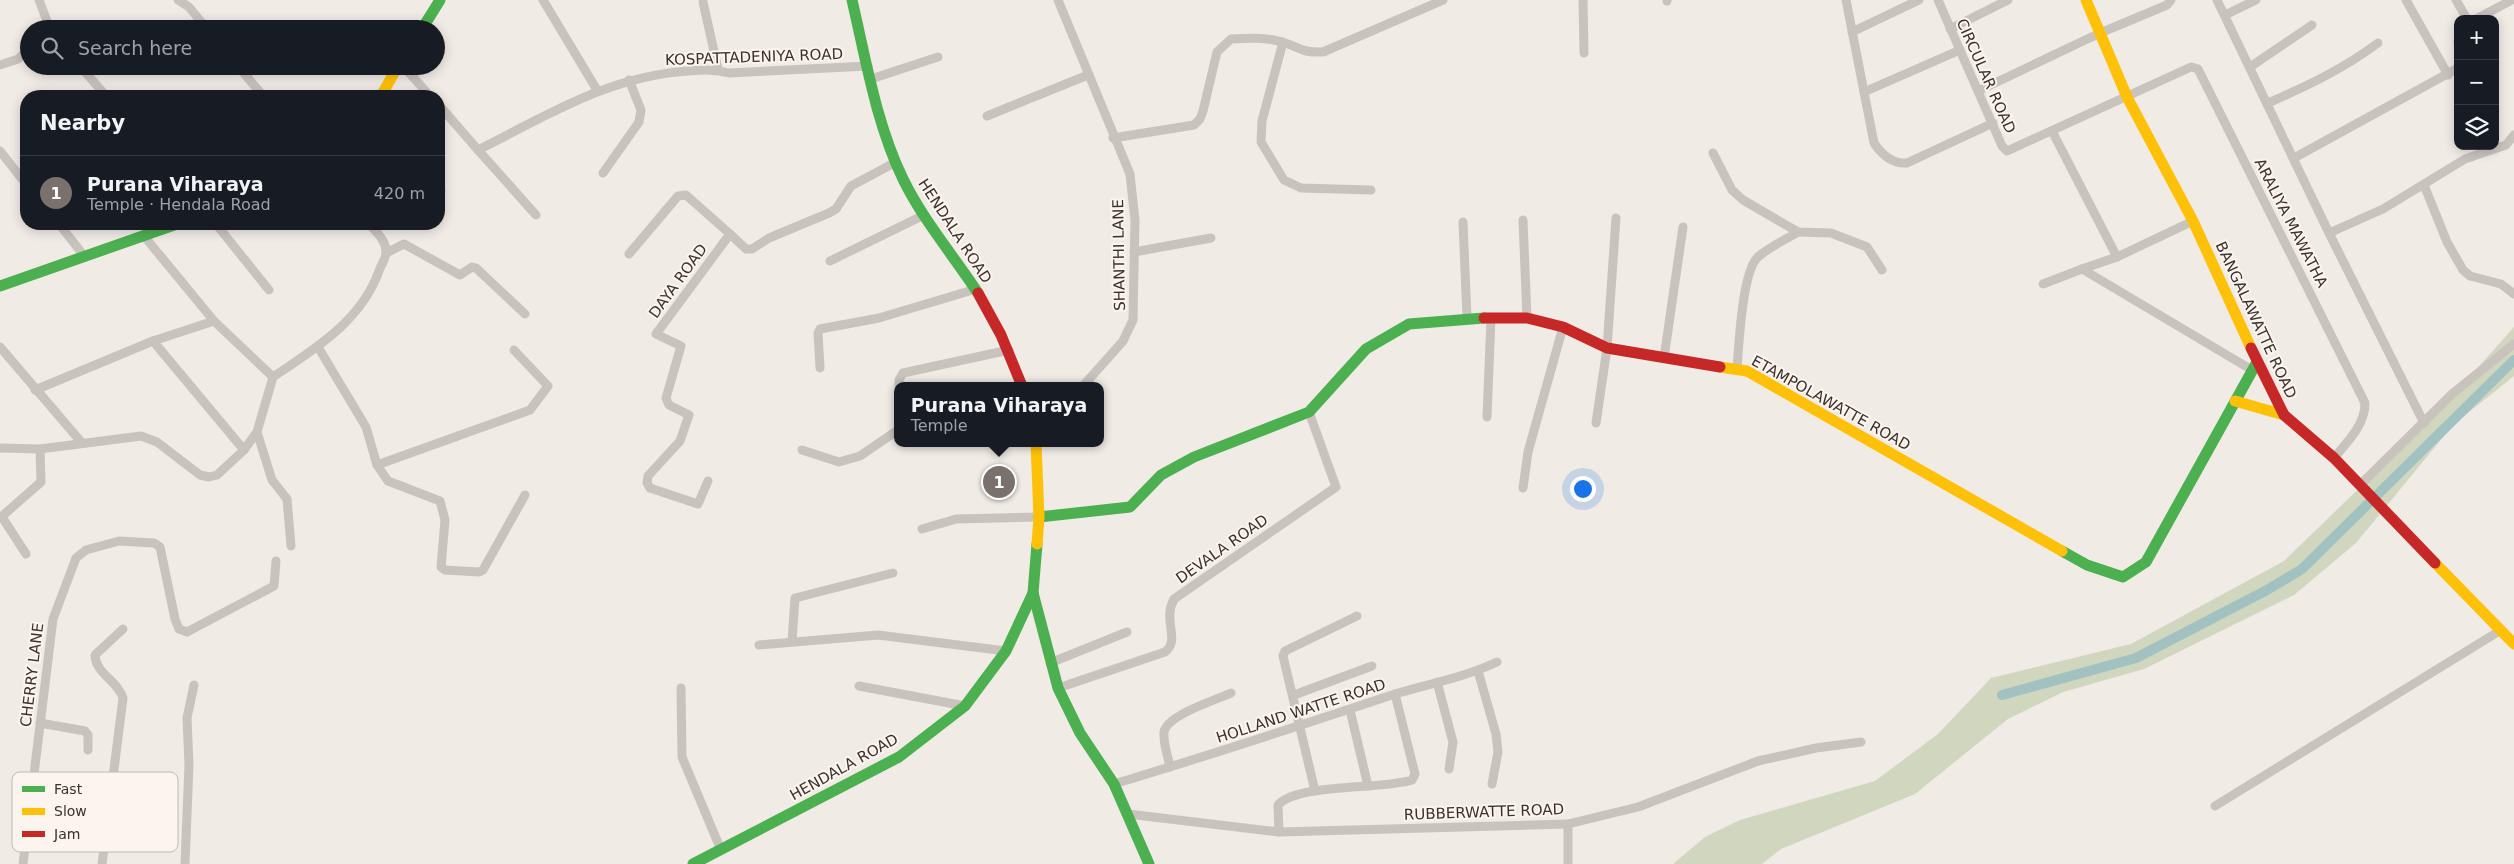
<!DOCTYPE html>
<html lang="en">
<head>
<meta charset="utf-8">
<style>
	:root { --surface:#171b24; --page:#20242c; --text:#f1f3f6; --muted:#9ea1a6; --line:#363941; --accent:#7a716c }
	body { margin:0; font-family:"DejaVu Sans",sans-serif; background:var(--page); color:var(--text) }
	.controls { position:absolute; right:15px; top:15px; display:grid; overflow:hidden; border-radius:10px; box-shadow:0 2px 12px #0003 }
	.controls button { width:45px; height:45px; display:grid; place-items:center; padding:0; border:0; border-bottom:1px solid var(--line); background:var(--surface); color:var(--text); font:25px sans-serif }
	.you { position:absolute; left:1582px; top:488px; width:18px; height:18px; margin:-12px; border:4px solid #fff; border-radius:50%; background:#1a73e8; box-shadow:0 0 0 8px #1a73e833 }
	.badge { display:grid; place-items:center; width:32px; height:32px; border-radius:50%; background:var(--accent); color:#fff; font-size:16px; font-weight:700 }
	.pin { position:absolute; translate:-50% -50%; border:2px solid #fff; box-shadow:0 1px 5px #0006 }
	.popup { position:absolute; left:894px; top:382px; width:210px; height:65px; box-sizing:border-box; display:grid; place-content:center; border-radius:10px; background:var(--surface); filter:drop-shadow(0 1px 4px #0005); font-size:16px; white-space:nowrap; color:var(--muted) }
	.popup b { font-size:19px; color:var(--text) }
	.popup::after { content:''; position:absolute; left:50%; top:100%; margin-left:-10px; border:10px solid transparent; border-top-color:var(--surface) }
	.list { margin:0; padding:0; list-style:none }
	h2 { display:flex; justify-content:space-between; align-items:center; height:65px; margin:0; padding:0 20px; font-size:21px }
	h2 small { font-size:16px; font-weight:400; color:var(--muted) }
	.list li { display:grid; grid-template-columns:32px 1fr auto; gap:15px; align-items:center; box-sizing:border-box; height:75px; padding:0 20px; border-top:1px solid var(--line) }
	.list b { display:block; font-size:19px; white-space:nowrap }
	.list p { margin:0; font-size:16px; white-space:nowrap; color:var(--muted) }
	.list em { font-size:16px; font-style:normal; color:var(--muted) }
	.icon { flex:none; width:28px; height:28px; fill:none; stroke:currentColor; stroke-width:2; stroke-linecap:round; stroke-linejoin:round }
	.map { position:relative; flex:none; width:2514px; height:864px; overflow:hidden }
	.search { position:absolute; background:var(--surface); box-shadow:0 2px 12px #0003; left:20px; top:20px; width:425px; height:55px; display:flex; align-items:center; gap:12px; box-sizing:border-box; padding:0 18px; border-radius:28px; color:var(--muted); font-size:19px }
	.panel { position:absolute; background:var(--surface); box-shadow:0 2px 12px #0003; left:20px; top:90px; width:425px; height:140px; border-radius:20px }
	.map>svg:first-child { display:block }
	.green { fill:#d1d6bf }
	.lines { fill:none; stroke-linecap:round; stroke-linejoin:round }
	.canal { stroke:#a1c2c1; stroke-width:10 }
	.street { stroke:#c9c3be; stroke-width:9 }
	.fast { stroke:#4caf50; stroke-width:11 }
	.slow { stroke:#ffc107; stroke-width:11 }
	.jam { stroke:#c62828; stroke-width:11 }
	.labels { text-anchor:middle; stroke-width:4; stroke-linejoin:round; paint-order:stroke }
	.street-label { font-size:15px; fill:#3b302b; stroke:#fbf5ee }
	.key { fill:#fbf5ee; stroke:#c1bab4; stroke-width:1 }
	.key-label { font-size:14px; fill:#3b302b }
</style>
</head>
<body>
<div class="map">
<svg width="2514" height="864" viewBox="0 0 2514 864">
	<rect width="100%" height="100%" fill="#f0ebe5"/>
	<path class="green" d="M2514 327V376L2453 425 2356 543 2294 595 2144 669 2063 692 2008 719 1915 794 1781 849 1762 864H1673L1705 837 1740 820 1875 781 1938 734 1991 678 2131 644 2284 561 2440 410Z"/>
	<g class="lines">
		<path class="canal" d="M2005 694 2002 695 2136 658 2267 590 2302 569 2514 360"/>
		<g class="street">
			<path d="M39 0 50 29"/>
			<path d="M178 0 189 7 207 29"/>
			<path d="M543 0 597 90"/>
			<path d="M1058 0 1130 174 1135 220 1133 320 1123 341 1083 386"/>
			<path d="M1583 0 1584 53"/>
			<path d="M1667 0V1"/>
			<path d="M1846 0 1874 143C1882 155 1893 164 1907 163L1993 123"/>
			<path d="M1938 0 2002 146 2007 151 2191 67 2198 69 2365 403C2365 425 2348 441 2334 458"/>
			<path d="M2217 0 2329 233 2424 423"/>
			<path d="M2406 0 2448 75"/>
			<path d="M2456 0 2467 19"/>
			<path d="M703 2 718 69"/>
			<path d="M2225 15 2256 0"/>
			<path d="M2476 19 2512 0"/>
			<path d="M1950 29 2008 0"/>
			<path d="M1852 32 1919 0"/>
			<path d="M1283 42 1262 121 1261 142 1284 180 1301 188 1371 190"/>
			<path d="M2458 42V43"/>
			<path d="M0 65 18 59 29 49"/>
			<path d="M80 66 106 96"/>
			<path d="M238 66 263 96"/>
			<path d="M403 66 430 96"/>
			<path d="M2250 67 2312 25"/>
			<path d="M871 79 938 57"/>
			<path d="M1978 91 2100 33 2167 5 2171 0"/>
			<path d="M1864 92 1960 50"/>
			<path d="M2268 103C2307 86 2343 69 2378 43"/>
			<path d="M439 105 478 150C546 116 609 76 688 71 702 70 715 69 729 73L868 66"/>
			<path d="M987 116 1088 75"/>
			<path d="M2052 131 2117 257"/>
			<path d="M1113 138 1194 125 1200 119 1203 111 1217 52 1231 39C1248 38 1265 37 1282 42 1300 47 1300 53 1323 52L1443 0"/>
			<path d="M478 150 536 215"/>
			<path d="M0 151 26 184"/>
			<path d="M1713 153 1732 190 1743 200 1798 232 1831 233 1867 247 1882 270"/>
			<path d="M2294 158 2458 68"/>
			<path d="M603 173 639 122 641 110 629 80"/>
			<path d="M2424 185 2447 242 2463 270 2470 276 2501 284 2514 294"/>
			<path d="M439 188 441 190"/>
			<path d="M1523 220 1527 318"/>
			<path d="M2193 221 2117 257 2082 269 2252 370"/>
			<path d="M1463 222 1467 318"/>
			<path d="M59 224 85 257"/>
			<path d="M216 224 269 290"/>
			<path d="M2329 233 2383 209 2465 159 2506 145 2514 135"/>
			<path d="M144 236 214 321 273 377"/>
			<path d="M1134 252 1211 238"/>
			<path d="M386 253 404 244 460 275 472 267 476 268 525 314"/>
			<path d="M629 254 678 196 686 195 730 234"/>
			<path d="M830 261 924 215"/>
			<path d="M2043 284 2082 269"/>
			<path d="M153 341 244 450"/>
			<path d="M0 347 82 443"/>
			<path d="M318 347 366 427 377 465 388 481 440 501 445 520 441 567 445 570 479 572 483 570 525 495"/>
			<path d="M1664 358 1683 227"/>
			<path d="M820 368 818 333 820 329 879 318 976 289"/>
			<path d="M1737 368C1739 346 1742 271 1758 257 1769 247 1785 240 1798 232"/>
			<path d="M899 386V380L903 373 1009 350"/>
			<path d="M35 390 153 341 214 321"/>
			<path d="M1487 417 1491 318"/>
			<path d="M1596 423 1607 348 1616 218"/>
			<path d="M257 432 272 480 287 499 291 546"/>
			<path d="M0 448 40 449 141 436 157 442 200 475 209 477 217 475 244 450 257 432 273 377C316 348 361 321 379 271 381 265 386 258 386 253 387 241 376 232 369 224"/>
			<path d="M802 450 839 462 860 456 898 430"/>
			<path d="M377 465 530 410 548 386 514 350"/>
			<path d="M708 481 698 504 650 488 647 483 648 476 680 441 689 415 669 405 666 398 681 346 656 334 730 234 746 249H752L769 238 829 213 836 209 851 186 896 162"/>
			<path d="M2360 485 2452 394 2514 344"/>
			<path d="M1523 488 1528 452 1563 327"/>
			<path d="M2 517 26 554"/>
			<path d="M0 518 41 482 40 449"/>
			<path d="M922 529 956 519 1039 517"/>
			<path d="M792 642 795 598 893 573"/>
			<path d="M759 645 878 635 1006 651"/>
			<path d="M1050 663 1127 632"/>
			<path d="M1478 671 1496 734 1498 752 1492 784"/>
			<path d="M1437 682 1453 742 1449 769"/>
			<path d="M859 686 965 706"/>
			<path d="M681 688 682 757 721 850"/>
			<path d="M1058 688 1165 652C1181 639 1162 621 1174 599L1336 487 1309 412"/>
			<path d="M1294 695 1372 666"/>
			<path d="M1350 710 1368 786"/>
			<path d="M40 723 85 731 88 735V750"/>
			<path d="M1170 767C1168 756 1163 744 1164 732 1167 715 1216 700 1231 693"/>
			<path d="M1114 784C1207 756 1299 726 1392 695 1427 684 1463 678 1497 662"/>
			<path d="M32 789 75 800 82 797 84 783"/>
			<path d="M1315 791 1283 656 1285 651 1357 616"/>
			<path d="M2215 806 2501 630"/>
			<path d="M1128 814 1279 832 1568 824 1638 807 1758 761 1816 748 1861 742"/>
			<path d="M1568 824V864"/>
			<path d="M1279 832 1278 805C1298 783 1381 790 1412 780L1415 774 1395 694"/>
			<path d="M23 864 53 619 76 558 86 550 119 541 154 543 160 547 175 619 179 629 187 632 274 586 276 561"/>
			<path d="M102 864 123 698C118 681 95 673 95 655L123 629"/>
			<path d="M185 864 189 765 187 718 194 685"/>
		</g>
		<g class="fast">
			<path d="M852 0C866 60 876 123 903 179 923 220 953 255 978 293"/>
			<path d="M422 29 440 0"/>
			<path d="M0 286 177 224"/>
			<path d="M1039 517 1130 507 1161 475 1194 457 1309 412 1366 349 1409 324 1484 318"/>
			<path d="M2062 551 2087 565 2123 577 2146 562 2257 362"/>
			<path d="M1033 593 1058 688 1080 733 1114 784 1149 864"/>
			<path d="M693 864 899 757 965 706 1006 651 1033 593 1037 544"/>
		</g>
		<g class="slow">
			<path d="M2086 0 2127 97 2193 221 2251 348"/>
			<path d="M381 96 398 66"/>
			<path d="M1720 367 1747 371 2062 551"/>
			<path d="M2235 401 2284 415"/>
			<path d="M1036 443 1039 517 1037 544"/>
			<path d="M2435 563 2514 644"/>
		</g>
		<g class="jam">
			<path d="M978 293 1001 335 1022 386"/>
			<path d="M1484 318H1527L1563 327 1607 348 1720 367"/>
			<path d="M2251 348 2284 415 2334 458 2435 563"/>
		</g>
	</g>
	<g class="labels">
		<g class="street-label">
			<text transform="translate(754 57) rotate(-2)" y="5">KOSPATTADENIYA ROAD</text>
			<text transform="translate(1986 76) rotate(66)" y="5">CIRCULAR ROAD</text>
			<text transform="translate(2291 223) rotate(63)" y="5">ARALIYA MAWATHA</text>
			<text transform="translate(955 231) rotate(57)" y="5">HENDALA ROAD</text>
			<text transform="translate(1119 255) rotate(-91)" y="5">SHANTHI LANE</text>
			<text transform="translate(678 281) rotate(-54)" y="5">DAYA ROAD</text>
			<text transform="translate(2256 320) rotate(65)" y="5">BANGALAWATTE ROAD</text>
			<text transform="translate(1831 403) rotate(29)" y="5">ETAMPOLAWATTE ROAD</text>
			<text transform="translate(1222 549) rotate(-35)" y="5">DEVALA ROAD</text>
			<text transform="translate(32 675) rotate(-83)" y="5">CHERRY LANE</text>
			<text transform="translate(1301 711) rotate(-18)" y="5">HOLLAND WATTE ROAD</text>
			<text transform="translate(844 767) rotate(-29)" y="5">HENDALA ROAD</text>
			<text transform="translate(1484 812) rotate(-2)" y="5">RUBBERWATTE ROAD</text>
		</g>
	</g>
	<rect x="12" y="772" width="166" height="80" rx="8" class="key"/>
	<rect x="22" y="786" width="23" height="6" fill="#4caf50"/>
	<rect x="22" y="808" width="23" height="7" fill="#ffc107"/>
	<rect x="22" y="831" width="23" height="6" fill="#c62828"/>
	<g class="key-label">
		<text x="54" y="794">Fast</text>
		<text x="54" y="816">Slow</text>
		<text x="54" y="839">Jam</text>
	</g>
</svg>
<div class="controls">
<button>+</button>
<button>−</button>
<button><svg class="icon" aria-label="layers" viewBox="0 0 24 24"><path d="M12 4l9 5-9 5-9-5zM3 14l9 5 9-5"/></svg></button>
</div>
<div class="you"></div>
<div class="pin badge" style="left:999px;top:482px">1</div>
<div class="popup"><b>Purana Viharaya</b>Temple</div>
<div class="search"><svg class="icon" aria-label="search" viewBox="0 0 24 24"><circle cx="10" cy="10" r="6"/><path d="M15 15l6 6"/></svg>Search here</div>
<section class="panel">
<h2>Nearby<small></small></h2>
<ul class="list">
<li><span class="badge">1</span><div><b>Purana Viharaya</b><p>Temple · Hendala Road</p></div><em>420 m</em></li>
</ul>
</section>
</div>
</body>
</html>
